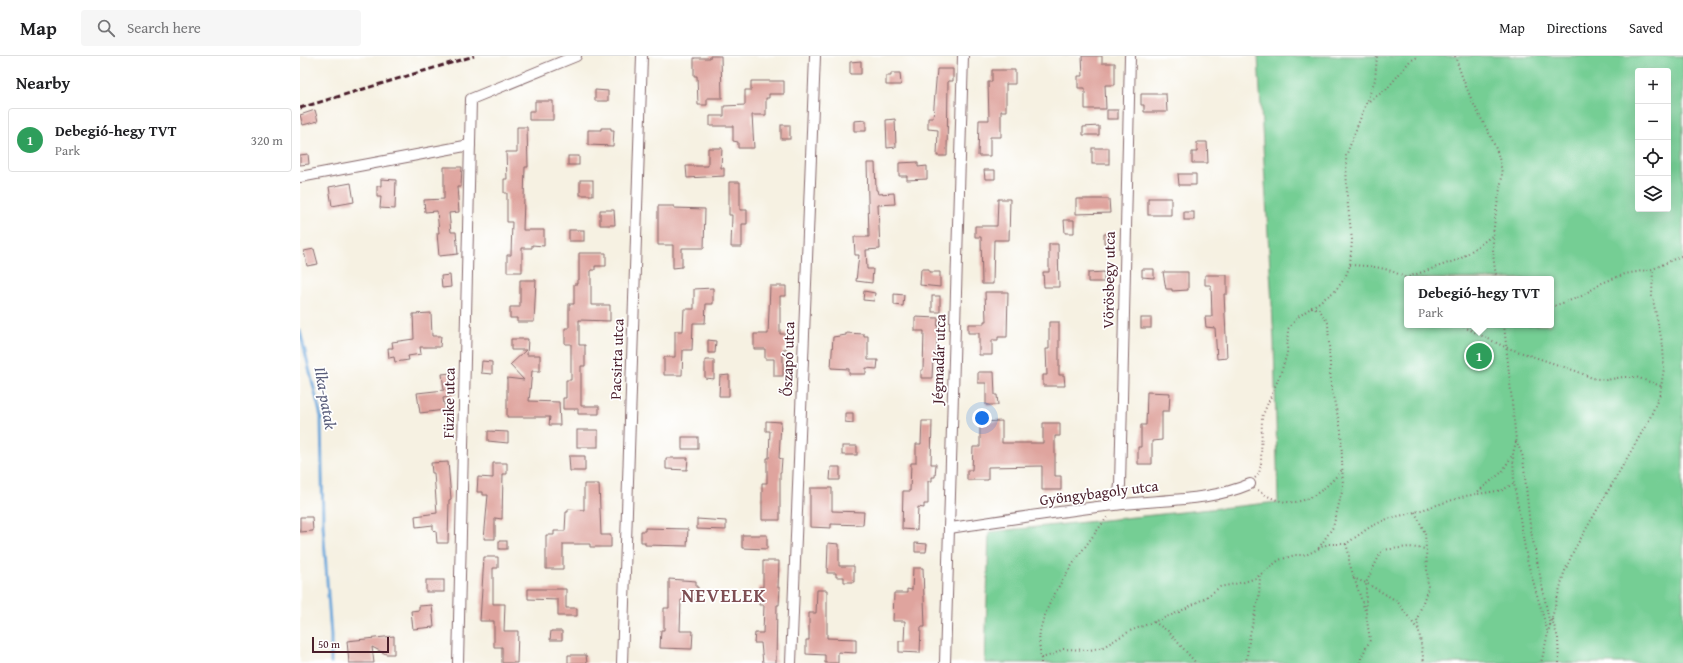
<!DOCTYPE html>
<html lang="en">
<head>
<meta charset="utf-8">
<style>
	:root { --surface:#fff; --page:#f6f6f6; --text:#202124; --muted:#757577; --line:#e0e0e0; --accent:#1a73e8 }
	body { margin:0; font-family:"Gentium Book Plus",serif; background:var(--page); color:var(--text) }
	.controls { position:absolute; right:12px; top:12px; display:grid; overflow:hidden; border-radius:4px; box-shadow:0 4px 16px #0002 }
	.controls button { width:36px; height:36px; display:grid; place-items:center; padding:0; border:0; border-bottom:1px solid var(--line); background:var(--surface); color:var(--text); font:20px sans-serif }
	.scale { position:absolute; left:12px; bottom:10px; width:77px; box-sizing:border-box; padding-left:4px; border:2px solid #4a1f2b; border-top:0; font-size:11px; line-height:14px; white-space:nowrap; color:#4a1f2b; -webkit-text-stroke:3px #fff; paint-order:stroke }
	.you { position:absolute; left:682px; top:362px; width:14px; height:14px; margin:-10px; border:3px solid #fff; border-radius:50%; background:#1a73e8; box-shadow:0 0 0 6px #1a73e833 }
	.badge { display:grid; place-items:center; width:26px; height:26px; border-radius:50%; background:var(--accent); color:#fff; font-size:13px; font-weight:700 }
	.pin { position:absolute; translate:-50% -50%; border:2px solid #fff; box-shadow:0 1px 4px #0006 }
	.popup { position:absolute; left:1104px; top:220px; width:150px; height:52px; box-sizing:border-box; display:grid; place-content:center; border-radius:4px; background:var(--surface); filter:drop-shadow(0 1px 3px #0005); font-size:13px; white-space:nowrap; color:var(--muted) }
	.popup b { font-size:15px; color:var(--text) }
	.popup::after { content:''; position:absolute; left:50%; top:100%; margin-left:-8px; border:8px solid transparent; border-top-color:var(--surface) }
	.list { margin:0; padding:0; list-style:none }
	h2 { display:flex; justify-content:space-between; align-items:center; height:52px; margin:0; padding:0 16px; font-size:17px }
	h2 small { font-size:13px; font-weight:400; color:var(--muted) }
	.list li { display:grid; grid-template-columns:26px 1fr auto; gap:12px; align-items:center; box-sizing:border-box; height:64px; margin:0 8px 8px; padding:0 8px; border:1px solid var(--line); border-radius:4px }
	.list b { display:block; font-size:15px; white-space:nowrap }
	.list p { margin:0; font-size:13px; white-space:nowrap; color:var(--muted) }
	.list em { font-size:13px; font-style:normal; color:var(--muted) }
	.icon { flex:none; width:22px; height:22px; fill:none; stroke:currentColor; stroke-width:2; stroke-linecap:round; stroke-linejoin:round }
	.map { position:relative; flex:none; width:1383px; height:607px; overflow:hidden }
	header { display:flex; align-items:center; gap:24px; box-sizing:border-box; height:56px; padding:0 20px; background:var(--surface); border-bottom:1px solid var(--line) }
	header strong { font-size:19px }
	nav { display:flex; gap:22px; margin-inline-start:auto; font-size:14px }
	.search { width:280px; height:36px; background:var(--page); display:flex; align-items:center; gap:10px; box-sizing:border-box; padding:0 14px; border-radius:4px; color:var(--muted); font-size:15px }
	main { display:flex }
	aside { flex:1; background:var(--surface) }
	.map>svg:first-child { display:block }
	.green { fill:#75ce94; stroke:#607660; fill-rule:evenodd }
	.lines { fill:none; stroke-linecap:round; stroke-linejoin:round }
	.stream { stroke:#69a6da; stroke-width:3 }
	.building { fill:#dfa49e }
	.minor-casing { stroke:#86686b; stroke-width:12 }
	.path { stroke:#86686b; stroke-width:2; stroke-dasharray:1 3; stroke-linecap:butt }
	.minor { stroke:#fff; stroke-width:10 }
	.rail { stroke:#4a1f2b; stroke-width:3; stroke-dasharray:6 3; stroke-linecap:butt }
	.labels { text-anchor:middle; stroke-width:3.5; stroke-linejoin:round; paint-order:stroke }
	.street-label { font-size:15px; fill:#4a1f2b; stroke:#fff }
	.water-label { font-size:16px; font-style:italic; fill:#585c7a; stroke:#fff }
	.district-label { font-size:19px; font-weight:bold; letter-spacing:1px; fill:#7e4e53; stroke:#fff }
</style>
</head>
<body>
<header>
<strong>Map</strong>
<div class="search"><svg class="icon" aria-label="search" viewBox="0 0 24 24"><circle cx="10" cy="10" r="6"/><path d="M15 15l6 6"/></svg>Search here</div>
<nav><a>Map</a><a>Directions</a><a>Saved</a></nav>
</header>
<main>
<aside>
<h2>Nearby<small></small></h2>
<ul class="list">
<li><span class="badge" style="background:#2e9e5b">1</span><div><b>Debegió-hegy TVT</b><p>Park</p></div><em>320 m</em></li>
</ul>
</aside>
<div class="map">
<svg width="1383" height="607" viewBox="0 0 1383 607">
	<rect width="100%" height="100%" fill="#fff"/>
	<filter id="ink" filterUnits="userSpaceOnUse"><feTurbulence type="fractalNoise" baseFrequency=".025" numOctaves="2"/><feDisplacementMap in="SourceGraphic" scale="8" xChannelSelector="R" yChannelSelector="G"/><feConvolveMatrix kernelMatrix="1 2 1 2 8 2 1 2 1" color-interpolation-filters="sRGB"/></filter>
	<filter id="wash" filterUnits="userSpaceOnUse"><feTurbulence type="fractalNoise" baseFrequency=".012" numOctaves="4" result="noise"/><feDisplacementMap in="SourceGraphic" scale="16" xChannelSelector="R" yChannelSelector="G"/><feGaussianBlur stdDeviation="0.9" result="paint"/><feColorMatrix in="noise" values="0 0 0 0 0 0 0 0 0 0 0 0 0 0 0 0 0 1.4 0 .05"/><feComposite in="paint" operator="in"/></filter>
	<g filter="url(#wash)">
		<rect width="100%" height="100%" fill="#f6f1e2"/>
		<path class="green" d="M958 0H1383V607H685L689 476 978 446 974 285ZM1338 15H1368V153H1338ZM1107 223H1251V269H1107Z"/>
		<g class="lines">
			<path class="stream" d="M0 275 21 361 23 469 31 580V607"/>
		</g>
		<g id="blocks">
			<g class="building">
				<path d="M410 0H421L422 42H407V49H398L397 20H394V2H410Z"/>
				<path d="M782 0H802V7H815V29H805L806 53H785V32H778V20H783Z"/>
				<path d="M561 5V18H550V6Z"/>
				<path d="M637 13H653V25H648L647 100H637L638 74 628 73V62H633Z"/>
				<path d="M692 14H715V28H706V55H701V81H690V100H678L679 64H689L688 26H692Z"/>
				<path d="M591 17H600L601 29H586V20H591Z"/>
				<path d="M451 25H484V38H469V42H466V59H452L454 92H438V86L433 85V70H410V60H424V50L445 49V34H451Z"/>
				<path d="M295 34 308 35V45H295Z"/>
				<path d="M841 38H866L867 56H844V49H841Z"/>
				<path d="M235 45H253V64H229V55H235Z"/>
				<path d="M15 54 18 65 3 69 0 59Z"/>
				<rect x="807" y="54" width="11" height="9"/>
				<path d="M595 63 596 91 587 92 586 64Z"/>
				<path d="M566 64V75H554V65Z"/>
				<rect x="481" y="69" width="9" height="14"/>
				<path d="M799 70V79H783V71Z"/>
				<path d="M217 71H227L228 111H225L223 174H244V190L232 189V192H222V216H207V199H211L212 166H207V137H204V123H207L206 96H217Z"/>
				<path d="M301 72H311V74H314L313 90 288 89V74H301Z"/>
				<path d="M897 86H907L908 107H892V96H897Z"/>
				<path d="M408 92H422L421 112H424V120L387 122 386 110H408Z"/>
				<rect x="792" y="92" width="17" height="16"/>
				<path d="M8 98 9 108 0 109V99Z"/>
				<rect x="268" y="100" width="11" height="9"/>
				<path d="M618 106V111L627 110V123L607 124V120H599V107Z"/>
				<path d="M567 107H575L576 134H577L578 138 594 137 595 148 578 149 580 193 566 194 567 213H573L572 227 556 225 559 199H555L554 181H569Z"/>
				<path d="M144 111H162L161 131H157L159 156 149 157 151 176H156L158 198 139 200 137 177H139L137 155 125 156 124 144 144 143Z"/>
				<path d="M684 114H695V123H685Z"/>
				<path d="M878 118H896V129H879Z"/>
				<path d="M81 123 96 124 95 153 80 152 81 141H77V130H81Z"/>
				<rect x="280" y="124" width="13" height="15"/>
				<path d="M429 126H440V154H447V168H442V191H431L432 159H429Z"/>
				<path d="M51 127 54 146 32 150 29 131Z"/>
				<rect x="848" y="142" width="23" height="17"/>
				<path d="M698 143H710L709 184H694L693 228H682L681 181H675V170H697Z"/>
				<path d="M776 143H809L810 157 776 158Z"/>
				<path d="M358 150H374V152L405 153 404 192H382V211L373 212V189H358Z"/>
				<path d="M300 154H314L315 169H300Z"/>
				<rect x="884" y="156" width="10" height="8"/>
				<path d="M764 164H774V177H765Z"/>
				<rect x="269" y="174" width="15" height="11"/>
				<path d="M804 178H814V186L804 187Z"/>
				<path d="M749 188H758L759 231H744L743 216H749Z"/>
				<path d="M14 193 18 208 7 210 4 195Z"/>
				<path d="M279 197H306V210H295V214H291V249H310V265L279 264V289H285V310H281V350H299V358H278V353H263V342H266V324H271V288H265V272H269V248H274V228H277V224H279Z"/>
				<path d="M621 213H629V216H640V231L620 229Z"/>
				<path d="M842 213H854V222L842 221Z"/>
				<path d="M804 216V226H788V217Z"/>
				<path d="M863 216H888V234L872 235V233H866Z"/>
				<path d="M150 219 151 231 142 232 141 220Z"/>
				<path d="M905 219H927V238H924L927 302 917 303 915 272 906 271 905 261H912L911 229H905Z"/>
				<path d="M220 224H236L234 266H217V262H210V251H220Z"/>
				<path d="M470 230H486V240H480V278H486V293H483V320H474V303H465V293H454V278H468Z"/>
				<path d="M413 232V248H406L405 267H393L392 294H383L382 319H364V301H375V275H383L384 253H394V233Z"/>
				<path d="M564 235 575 237 574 245 563 244Z"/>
				<path d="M685 236H708L707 281H698V284H692V299H679V277H668V268H684V265H686Z"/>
				<path d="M594 238 604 239 603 250 594 249Z"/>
				<rect x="632" y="240" width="8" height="16"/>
				<path d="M131 257 132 280H141L140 291H120L121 298 108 300 109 304 95 306 94 301 89 302 88 292H93L92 286 114 283 113 258Z"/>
				<path d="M615 261 638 262 636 304 633 303 632 322H621V314H623L624 275H615Z"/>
				<rect x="841" y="262" width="10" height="10"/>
				<path d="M749 266H759V319H764L765 330H743V319H747L746 293H749Z"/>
				<path d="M546 277 564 278V280H568V304H578L577 313 566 312V318H549V313L531 312 533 281 546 279Z"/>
				<path d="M211 283H228L227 299H240V315H232L229 345 259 346 260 369H249L250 361H207V322L224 324 210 309 226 294H211Z"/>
				<path d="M408 284 416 285 415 297H408Z"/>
				<path d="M405 304H414V323L405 322Z"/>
				<path d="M182 305 192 306V318L181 317Z"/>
				<path d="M678 316H694L695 339H697L698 349H686V327H678Z"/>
				<path d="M151 317 154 340 143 342 145 354 120 357 117 337 144 334 142 318Z"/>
				<path d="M429 319V340H419L420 320Z"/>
				<path d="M847 336 870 337 869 355H862V384L852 385V408H838V391H841V369H846Z"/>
				<path d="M545 357H553V367L545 366Z"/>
				<path d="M466 365 481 366 479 402 482 403 481 416H480V464H462V427H467V402H469L470 375H466Z"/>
				<path d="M622 365H632L631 408H636L635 421H632V425H628V448H624V452L618 451 617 474 602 473 603 435H610L611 407H616V388H621Z"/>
				<path d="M702 365V387H743V367H760V380H755V420H761V434H742V410L688 411V424H667V414H672L673 391H680V366Z"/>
				<rect x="277" y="374" width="21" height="17"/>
				<path d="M188 375 208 376V387L188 385Z"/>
				<rect x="382" y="381" width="16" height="12"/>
				<rect x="542" y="390" width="15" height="9"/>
				<path d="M269 400H285V415H270Z"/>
				<path d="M366 402H388L387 414 366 413Z"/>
				<path d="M148 406 151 443 149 444 148 487H137L136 475 133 474V469L116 471 115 460 137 457 134 417H132L131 407Z"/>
				<path d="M193 407H207V418H203L202 463 195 462V483H184L188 439H183V436H177L178 421 193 422Z"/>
				<path d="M531 411H540V424H530Z"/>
				<path d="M284 428H299L301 479H311V491H290V488H263V513H246V479H254V475H265L266 456H268V453L284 454Z"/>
				<path d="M510 432H532V455L564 456 563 469 531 468V472L510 471Z"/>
				<path d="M0 461H12L13 475 0 476Z"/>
				<path d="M397 463 426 465V474L397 473Z"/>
				<path d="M345 472 388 473 387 490 345 489V486H341V475H345Z"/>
				<path d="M442 479H467V493L442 492Z"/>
				<rect x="199" y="485" width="8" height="8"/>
				<path d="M528 487 539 488V510H554V526H544V521H536V517H527Z"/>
				<path d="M615 487 627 488 626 496H615Z"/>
				<path d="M184 501H198V512H193V548H205L204 575H218L217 607H202V591H194V565H180Z"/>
				<path d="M463 505H479L478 532H480L479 549H477L476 607H463L461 587H454L455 577H463L464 549H459V531H463Z"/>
				<path d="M613 512H623L625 571H621L620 597 599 596V585H604L605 565H593L594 537H607V533L612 534Z"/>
				<path d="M369 523 396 525V531H398V544H381L380 575H393L392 593 360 592 361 574H364V552H369Z"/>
				<rect x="126" y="524" width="18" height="12"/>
				<path d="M228 533H266V552H277V560H258V544L228 543Z"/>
				<path d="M517 534H527V582L556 583V597L538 596V607H525V599L506 598V584H509V557H516Z"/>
				<path d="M132 549 134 571 113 573 111 555 119 554V550Z"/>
				<path d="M251 575H262V584H250Z"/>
				<path d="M94 580V598H86L72 591 74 607H49L47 585Z"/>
				<path d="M268 599H286L287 607H268Z"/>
			</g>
		</g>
	</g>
	<g filter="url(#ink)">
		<use href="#blocks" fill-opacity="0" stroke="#86686b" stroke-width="1"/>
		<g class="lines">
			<defs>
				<g id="minor">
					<path d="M0 121 170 89"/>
					<path d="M817 448 820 429 830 0"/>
					<path d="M650 472C705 464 760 455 815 449 860 443 908 446 950 428"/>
					<path d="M158 607 171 43 276 0"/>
					<path d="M322 607 342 0"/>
					<path d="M491 607 515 0"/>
					<path d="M645 607 663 0"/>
				</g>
			</defs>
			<use href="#minor" class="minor-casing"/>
			<g class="path">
				<path d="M1155 0C1159 12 1163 24 1168 35 1179 64 1201 89 1202 121 1196 158 1188 185 1197 223"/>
				<path d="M1066 47 1086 34 1110 5 1119 0"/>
				<path d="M1050 209C1071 210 1089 211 1107 223"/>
				<path d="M1105 222 1160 203 1192 180"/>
				<path d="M1011 251 1019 253 1028 267 1031 331 1041 374 1043 432 1033 471 1018 493"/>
				<path d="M1251 251 1280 241 1302 227 1325 218 1353 213 1383 199"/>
				<path d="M1160 269 1205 291 1276 315 1292 322 1306 324 1323 321H1336L1361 330"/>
				<path d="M1204 269 1216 384 1223 401 1230 470 1250 569 1241 607"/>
				<path d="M1216 386 1213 397 1214 427 1227 504 1248 577"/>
				<path d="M955 422 959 418 961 407 962 361 980 319 987 298 988 273 998 261 1035 235 1045 222 1050 209 1052 184 1047 141 1046 100 1075 24 1077 0"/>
				<path d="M958 434C993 459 1018 442 1042 414"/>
				<path d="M1175 438 1202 416 1213 398"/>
				<path d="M1115 456 1125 477 1126 493 1128 532 1117 563 1124 607"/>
				<path d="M1046 488 1049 498V506L1065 555"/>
				<path d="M1053 522 1066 527 1097 545 1118 574"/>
				<path d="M1252 563 1258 582 1259 607"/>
				<path d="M854 566 868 575 896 607"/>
				<path d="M1250 569 1264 517 1274 494 1349 364 1360 338 1364 312 1363 290 1352 240 1353 213"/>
				<path d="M741 602 752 599 763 593 790 594 803 591 830 575 879 556 905 542 920 531 944 526 956 522 979 504 995 499H1006L1028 488H1046L1070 471 1087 463 1115 456 1165 440 1203 434 1214 427"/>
				<path d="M741 607C741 598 738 585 740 576 747 538 785 491 808 460"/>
				<path d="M946 607 950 578 959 540 960 520"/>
				<path d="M1061 607V602L1070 584 1066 558V527L1082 494 1109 491 1126 493"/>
			</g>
			<use href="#minor" class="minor"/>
			<path class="rail" d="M0 52 174 0"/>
		</g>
	</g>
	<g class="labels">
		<g class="street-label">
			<text transform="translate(809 224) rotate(-89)" y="5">Vörösbegy utca</text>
			<text transform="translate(317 303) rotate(-88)" y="5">Pacsirta utca</text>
			<text transform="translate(488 303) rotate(-88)" y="5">Őszapó utca</text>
			<text transform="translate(639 303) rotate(-88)" y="5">Jégmadár utca</text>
			<text transform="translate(149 347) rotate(-89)" y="5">Füzike utca</text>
			<text transform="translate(799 437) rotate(-7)" y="5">Gyöngybagoly utca</text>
		</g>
		<g class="water-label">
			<text transform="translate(26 342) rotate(80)" y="6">Ilka-patak</text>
		</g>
		<g class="district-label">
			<text x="424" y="546">NEVELEK</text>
		</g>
	</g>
</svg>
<div class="controls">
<button>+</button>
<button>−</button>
<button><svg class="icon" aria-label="locate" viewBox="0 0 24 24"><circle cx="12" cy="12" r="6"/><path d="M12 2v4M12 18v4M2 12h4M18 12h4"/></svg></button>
<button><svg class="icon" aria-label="layers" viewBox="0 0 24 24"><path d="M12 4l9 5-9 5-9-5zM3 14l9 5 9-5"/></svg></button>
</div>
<div class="scale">50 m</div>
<div class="you"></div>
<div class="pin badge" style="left:1179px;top:300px;background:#2e9e5b">1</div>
<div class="popup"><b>Debegió-hegy TVT</b>Park</div>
</div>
</main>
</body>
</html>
